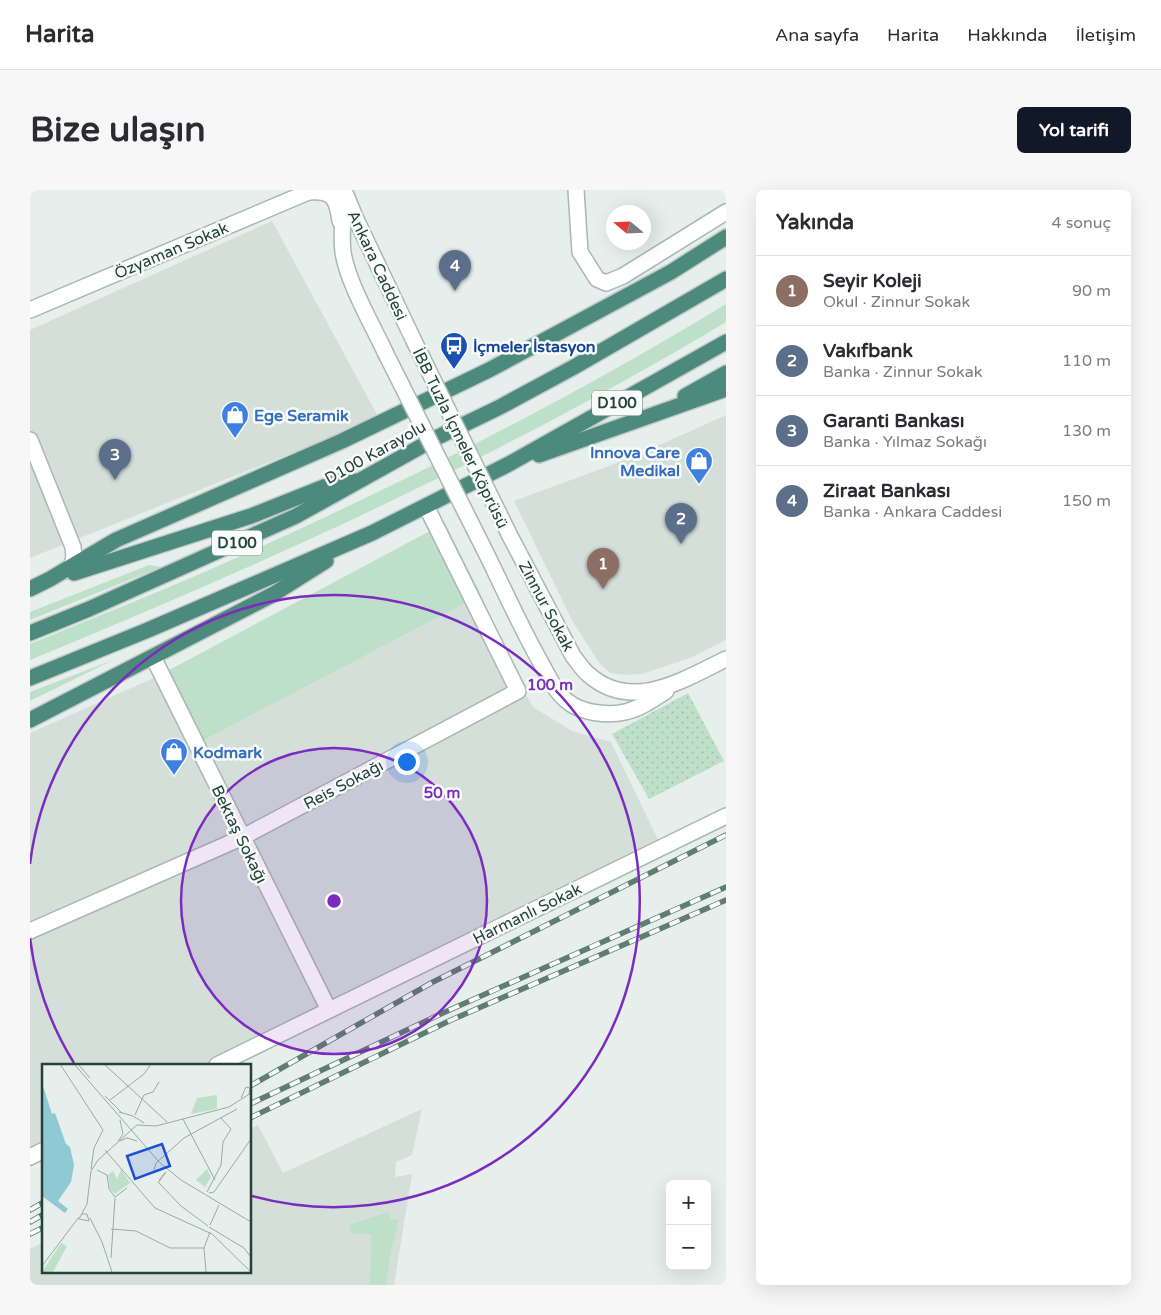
<!DOCTYPE html>
<html lang="tr">
<head>
<meta charset="utf-8">
<style>
	:root { --surface:#fff; --page:#f7f7f7; --text:#2b2b33; --muted:#7c7c81; --line:#e1e1e2; --accent:#111827 }
	body { margin:0; font-family:"Varela Round",sans-serif; background:var(--page); color:var(--text) }
	.controls { position:absolute; right:15px; bottom:15px; display:grid; overflow:hidden; border-radius:8px; box-shadow:0 5px 20px #0002 }
	.controls button { width:45px; height:45px; display:grid; place-items:center; padding:0; border:0; border-bottom:1px solid var(--line); background:var(--surface); color:var(--text); font:25px sans-serif }
	.compass { position:absolute; left:576px; top:15px; width:45px; height:45px; border-radius:50%; background:var(--surface); box-shadow:0 5px 20px #0002; rotate:289deg }
	.you { position:absolute; left:376px; top:571px; width:18px; height:18px; margin:-12px; border:4px solid #fff; border-radius:50%; background:#1a73e8; box-shadow:0 0 0 8px #1a73e833 }
	.badge { display:grid; place-items:center; width:32px; height:32px; border-radius:50%; background:var(--accent); color:#fff; font-size:16px; font-weight:700 }
	.pin { position:absolute; translate:-50% -41px; filter:drop-shadow(0 1px 2px #0008) }
	.pin::after { content:''; position:absolute; top:26px; width:18px; height:15px; background:inherit; clip-path:polygon(0 0,100% 0,50% 100%) }
	.list { margin:0; padding:0; list-style:none }
	h2 { display:flex; justify-content:space-between; align-items:center; height:65px; margin:0; padding:0 20px; font-size:21px }
	h2 small { font-size:16px; font-weight:400; color:var(--muted) }
	.list li { display:grid; grid-template-columns:32px 1fr auto; gap:15px; align-items:center; box-sizing:border-box; height:70px; padding:0 20px; border-top:1px solid var(--line) }
	.list b { display:block; font-size:19px; white-space:nowrap }
	.list p { margin:0; font-size:16px; white-space:nowrap; color:var(--muted) }
	.list em { font-size:16px; font-style:normal; color:var(--muted) }
	.map { position:relative; flex:none; width:696px; height:1095px; overflow:hidden; border-radius:8px }
	header { display:flex; align-items:center; gap:30px; box-sizing:border-box; height:70px; padding:0 25px; background:var(--surface); border-bottom:1px solid var(--line) }
	header strong { font-size:24px }
	nav { display:flex; gap:28px; margin-inline-start:auto; font-size:18px }
	.intro { display:flex; align-items:center; justify-content:space-between; box-sizing:border-box; height:120px; padding:0 30px }
	h1 { margin:0; font-size:35px }
	.button { padding:12px 22px; border-radius:8px; background:var(--accent); color:#fff; font-size:18px; font-weight:700 }
	main { display:flex; gap:30px; padding:0 30px }
	aside { flex:1; background:var(--surface); border-radius:8px; box-shadow:0 5px 20px #0002 }
	.map>svg:first-child { display:block }
	.built { fill:#d4dfda }
	.green { fill:#bfe0c8 }
	.park { fill:url(#park-dots) }
	.lines { fill:none; stroke-linecap:round; stroke-linejoin:round }
	.minor-casing { stroke:#a8b8b2; stroke-width:18 }
	.tertiary-casing { stroke:#a8b8b2; stroke-width:18 }
	.trunk-casing { stroke:#c2cac8; stroke-width:18 }
	.minor { stroke:#fff; stroke-width:15 }
	.tertiary { stroke:#fff; stroke-width:15 }
	.trunk { stroke:#4c8a7c; stroke-width:15 }
	.rail-casing { stroke:#5f7d75; stroke-width:5.5 }
	.rail { stroke:#f7fbf9; stroke-width:4; stroke-dasharray:11; stroke-linecap:butt }
	.tertiary-bridge-casing { stroke:#a8b8b2; stroke-width:18; stroke-linecap:butt }
	.tertiary-bridge { stroke:#fff; stroke-width:15 }
	.ring { fill:none; stroke:#7b2cbf; stroke-width:2.5 }
	.labels { text-anchor:middle; stroke-width:5; stroke-linejoin:round; paint-order:stroke }
	.shield { fill:#f7fbf9; stroke:#637a73; stroke-width:1 }
	.shield-label { font-size:15px; font-weight:bold; fill:#24423a }
	.street-label { font-size:16px; fill:#24423a; stroke:#f7fbf9 }
	.transit-label { font-size:16px; font-weight:bold; fill:#164399; stroke:#f7fbf9; text-anchor:start }
	.shop-label { font-size:16px; font-weight:bold; fill:#366cbe; stroke:#f7fbf9; text-anchor:start }
	.inset-road { fill:none; stroke:#98aaa4; stroke-width:1 }
	.view { fill:#1d4ed8; fill-opacity:0.15; stroke:#1d4ed8; stroke-width:2.5 }
	.inset-edge { fill:none; stroke:#24423a; stroke-width:2.5 }
	.centre { fill:#7b2cbf; stroke:#f7fbf9; stroke-width:2.5 }
	.ring-label { font-size:15px; text-anchor:middle; font-weight:bold; fill:#7b2cbf; stroke:#f7fbf9; stroke-width:5; stroke-linejoin:round; paint-order:stroke }
</style>
</head>
<body>
<header>
<strong>Harita</strong>
<nav><a>Ana sayfa</a><a>Harita</a><a>Hakkında</a><a>İletişim</a></nav>
</header>
<div class="intro"><h1>Bize ulaşın</h1><a class="button">Yol tarifi</a></div>
<main>
<div class="map">
<svg width="696" height="1095" viewBox="0 0 696 1095">
	<defs>
		<pattern id="park-dots" width="8" height="8" patternUnits="userSpaceOnUse" patternTransform="scale(1.25)"><rect width="8" height="8" fill="#bfe0c8"/><path d="M2 2h.1M6 6h.1" fill="none" stroke="#a4c1ad" stroke-width="1.8" stroke-linecap="round"/></pattern>
	</defs>
	<rect width="100%" height="100%" fill="#e6efeb"/>
	<g class="built">
		<path d="M242 31 349 228 0 368V140Z"/>
		<path d="M696 225V450L662 467 612 484 595 485 581 483 570 474 543 432 484 311 603 267Z"/>
		<path d="M451 405 493 499 503 517 542 541 581 552 634 662 203 875H14V970L0 977V543L126 487 163 556Z"/>
		<path d="M392 919 382 965 366 972 365 987 382 984 364 1095H0V1059L14 1052V1081H220V939L228 935 253 983Z"/>
	</g>
	<g class="green">
		<path d="M696 114V132C475 265 239 372 0 470V454C76 423 152 393 226 359 387 286 545 206 696 114Z"/>
		<path d="M415 333 451 405 163 556 126 487Z"/>
		<path d="M119 375 131 377 0 430V422Z"/>
		<path d="M83 470 0 511V502Z"/>
		<path d="M358 1022 361 1030 369 1029 361 1061 356 1095H340L341 1044H321L319 1035Z"/>
	</g>
	<path class="park" d="M658 503 694 571 619 609 582 544Z"/>
	<g class="lines">
		<defs>
			<g id="minor">
				<path d="M546 0 550 62 567 89 576 93 593 86 696 22"/>
				<path d="M279 2C303 0 307 9 310 31"/>
				<path d="M0 120 283 0"/>
				<path d="M0 250 43 357 44 367 41 377 35 381"/>
				<path d="M123 467 299 820"/>
				<path d="M0 741 211 648 488 501 396 316"/>
				<path d="M187 875 696 626"/>
				<path d="M0 967 14 960"/>
			</g>
			<g id="tertiary">
				<path d="M312 0C316 20 310 41 313 62 317 91 342 134 355 162"/>
				<path d="M316 5 325 27 383 149"/>
				<path d="M480 346 543 466C548 472 552 479 558 484 601 523 653 490 696 469"/>
				<path d="M454 359C473 397 490 436 511 473 518 486 525 501 537 511 551 523 577 526 595 522 610 519 623 509 636 501"/>
			</g>
			<g id="trunk">
				<path d="M655 206 696 183"/>
				<path d="M509 265 696 199"/>
				<path d="M44 383 221 326 319 287"/>
				<path d="M0 399 20 389 86 350 312 251 459 180 641 82 696 47"/>
				<path d="M0 443 59 419 266 326 408 247 468 218 544 177 696 89"/>
				<path d="M0 488 118 440 342 343 479 274 696 152"/>
				<path d="M0 530 242 405 296 371"/>
			</g>
		</defs>
		<use href="#minor" class="minor-casing"/>
		<use href="#tertiary" class="tertiary-casing"/>
		<use href="#trunk" class="trunk-casing"/>
		<use href="#minor" class="minor"/>
		<use href="#tertiary" class="tertiary"/>
		<use href="#trunk" class="trunk"/>
		<defs>
			<g id="rail">
				<path d="M220 896 403 792 696 645"/>
				<path d="M220 914 415 822 696 697"/>
				<path d="M220 928 419 831 696 710"/>
				<path d="M0 1020 14 1012"/>
				<path d="M0 1032 14 1024"/>
				<path d="M0 1044 14 1037"/>
			</g>
		</defs>
		<use href="#rail" class="rail-casing"/>
		<use href="#rail" class="rail"/>
		<defs>
			<g id="tertiary-bridge">
				<path d="M383 149 480 346"/>
				<path d="M355 162 454 359"/>
			</g>
		</defs>
		<use href="#tertiary-bridge" class="tertiary-bridge-casing"/>
		<use href="#tertiary-bridge" class="tertiary-bridge"/>
	</g>
	<circle cx="304" cy="711" r="153" fill="#7b2cbf" fill-opacity=".12"/>
	<g class="ring">
		<circle cx="304" cy="711" r="153"/>
		<path d="M44 873A306 306 0 0 1 0 748M0 674A306 306 0 1 1 222 1006"/>
	</g>
	<defs>
		<symbol id="bus-pin" viewBox="-11 -11 22 30"><path d="M0 17L-7.5 6A9.5 9.5 0 1 1 7.5 6Z" fill="#1a4fb4" stroke="#f7fbf9"/><path d="M-5-6H5V4H4V6H2V4H-2V6H-4V4H-5ZM-3.5-4V0h7V-4ZM-3.5 1.2v1.5H-2V1.2ZM2 1.2v1.5H3.5V1.2Z" fill="#fff"/></symbol>
		<symbol id="shop-pin" viewBox="-11 -11 22 30"><path d="M0 17L-7.5 6A9.5 9.5 0 1 1 7.5 6Z" fill="#3f7fe0" stroke="#f7fbf9"/><path d="M-5-2.5h2.3a2.7 3.5 0 0 1 5.4 0H5L5.5 6h-11ZM-1.5-2.5h3a1.5 2.3 0 0 0-3 0Z" fill="#fff"/></symbol>
	</defs>
	<g fill-rule="evenodd">
		<use href="#bus-pin" x="408" y="140" width="32" height="43"/>
		<use href="#shop-pin" x="189" y="209" width="32" height="43"/>
		<use href="#shop-pin" x="653" y="255" width="32" height="43"/>
		<use href="#shop-pin" x="128" y="546" width="32" height="43"/>
	</g>
	<g class="labels">
		<g class="shield">
			<rect x="562" y="200.5" width="50" height="25" rx="4"/>
			<rect x="182" y="340.5" width="50" height="25" rx="4"/>
		</g>
		<g class="shield-label">
			<text x="587" y="218">D100</text>
			<text x="207" y="358">D100</text>
		</g>
		<g class="street-label">
			<text transform="translate(141 60) rotate(-23)" y="6">Özyaman Sokak</text>
			<text transform="translate(348 75) rotate(65)" y="6">Ankara Caddesi</text>
			<text transform="translate(431 248) rotate(64)" y="6">İBB Tuzla İçmeler Köprüsü</text>
			<text transform="translate(345 262) rotate(-29)" y="6">D100 Karayolu</text>
			<text transform="translate(517 416) rotate(62)" y="6">Zinnur Sokak</text>
			<text transform="translate(313 594) rotate(-28)" y="6">Reis Sokağı</text>
			<text transform="translate(210 644) rotate(64)" y="6">Bektaş Sokağı</text>
			<text transform="translate(497 723) rotate(-26)" y="6">Harmanlı Sokak</text>
		</g>
		<g class="transit-label">
			<text x="443" y="162">İçmeler İstasyon</text>
		</g>
		<g class="shop-label">
			<text x="224" y="231">Ege Seramik</text>
			<text x="650" y="268" text-anchor="end">Innova Care<tspan x="650" dy="18">Medikal</tspan></text>
			<text x="163" y="568">Kodmark</text>
		</g>
	</g>
	<g transform="translate(12 874)">
		<rect width="209" height="209" fill="#e6efeb"/>
		<path d="M175 31V45L149 50 155 34ZM165 105 169 113 163 123 154 116Z" fill="#bfe0c8"/>
		<path d="M79 105 88 119 73 130 68 125 66 111 71 107 75 115Z" fill="#bfe0c8"/>
		<path d="M19 179 25 182 11 208H0Z" fill="#bfe0c8"/>
		<path d="M0 19 10 50 13 49 24 80 28 83 32 101 29 118 16 137 26 145 23 149 0 132Z" fill="#8ec9d4"/>
		<path class="inset-road" d="M18 0 61 66 52 84M32 0 117 98 139 116 209 158M36 0 48 14M62 0 125 58M63 32 80 49M199 34 204 23 208 24 207 30M68 36 102 10 109 0M77 48 91 52 102 59M93 51 102 31 111 28 117 18M141 55 173 116M76 77 81 70 78 56M78 77 85 74 95 77M63 86 113 144 170 170 209 208M49 105 52 84M55 106 65 111 67 125 73 133 85 124M112 106 114 99 142 74 195 45M116 118 139 142 166 162M116 119 124 108 117 116M165 128 179 101 181 78 189 65 179 54M167 129 172 128 209 75M40 150H45L47 157 37 155 45 140 49 107 56 96 95 61 114 62 187 43 209 29M48 154 60 178 70 208M168 161 177 141M167 163 202 184 209 193M69 165 94 167 128 184H162M69 194 73 134M0 202 37 153M164 208 162 184 168 168"/>
		<path class="view" d="M120 80 128 102 93 115 85 92Z"/>
		<rect width="209" height="209" class="inset-edge"/>
	</g>
	<circle cx="304" cy="711" r="8" class="centre"/>
	<g class="ring-label">
		<text x="520" y="500">100 m</text>
		<text x="412" y="608">50 m</text>
	</g>
</svg>
<div class="controls">
<button>+</button>
<button>−</button>
</div>
<svg class="compass" viewBox="-18 -18 36 36"><path d="M0-13l5 13h-10z" fill="#e53935"/><path d="M0 13l5-13h-10z" fill="#7c7c81"/></svg>
<div class="you"></div>
<div class="pin badge" style="left:573px;top:399px;background:#8d6e63">1</div>
<div class="pin badge" style="left:651px;top:354px;background:#5c6f8a">2</div>
<div class="pin badge" style="left:85px;top:290px;background:#5c6f8a">3</div>
<div class="pin badge" style="left:425px;top:101px;background:#5c6f8a">4</div>
</div>
<aside>
<h2>Yakında<small>4 sonuç</small></h2>
<ul class="list">
<li><span class="badge" style="background:#8d6e63">1</span><div><b>Seyir Koleji</b><p>Okul · Zinnur Sokak</p></div><em>90 m</em></li>
<li><span class="badge" style="background:#5c6f8a">2</span><div><b>Vakıfbank</b><p>Banka · Zinnur Sokak</p></div><em>110 m</em></li>
<li><span class="badge" style="background:#5c6f8a">3</span><div><b>Garanti Bankası</b><p>Banka · Yılmaz Sokağı</p></div><em>130 m</em></li>
<li><span class="badge" style="background:#5c6f8a">4</span><div><b>Ziraat Bankası</b><p>Banka · Ankara Caddesi</p></div><em>150 m</em></li>
</ul>
</aside>
</main>
</body>
</html>
